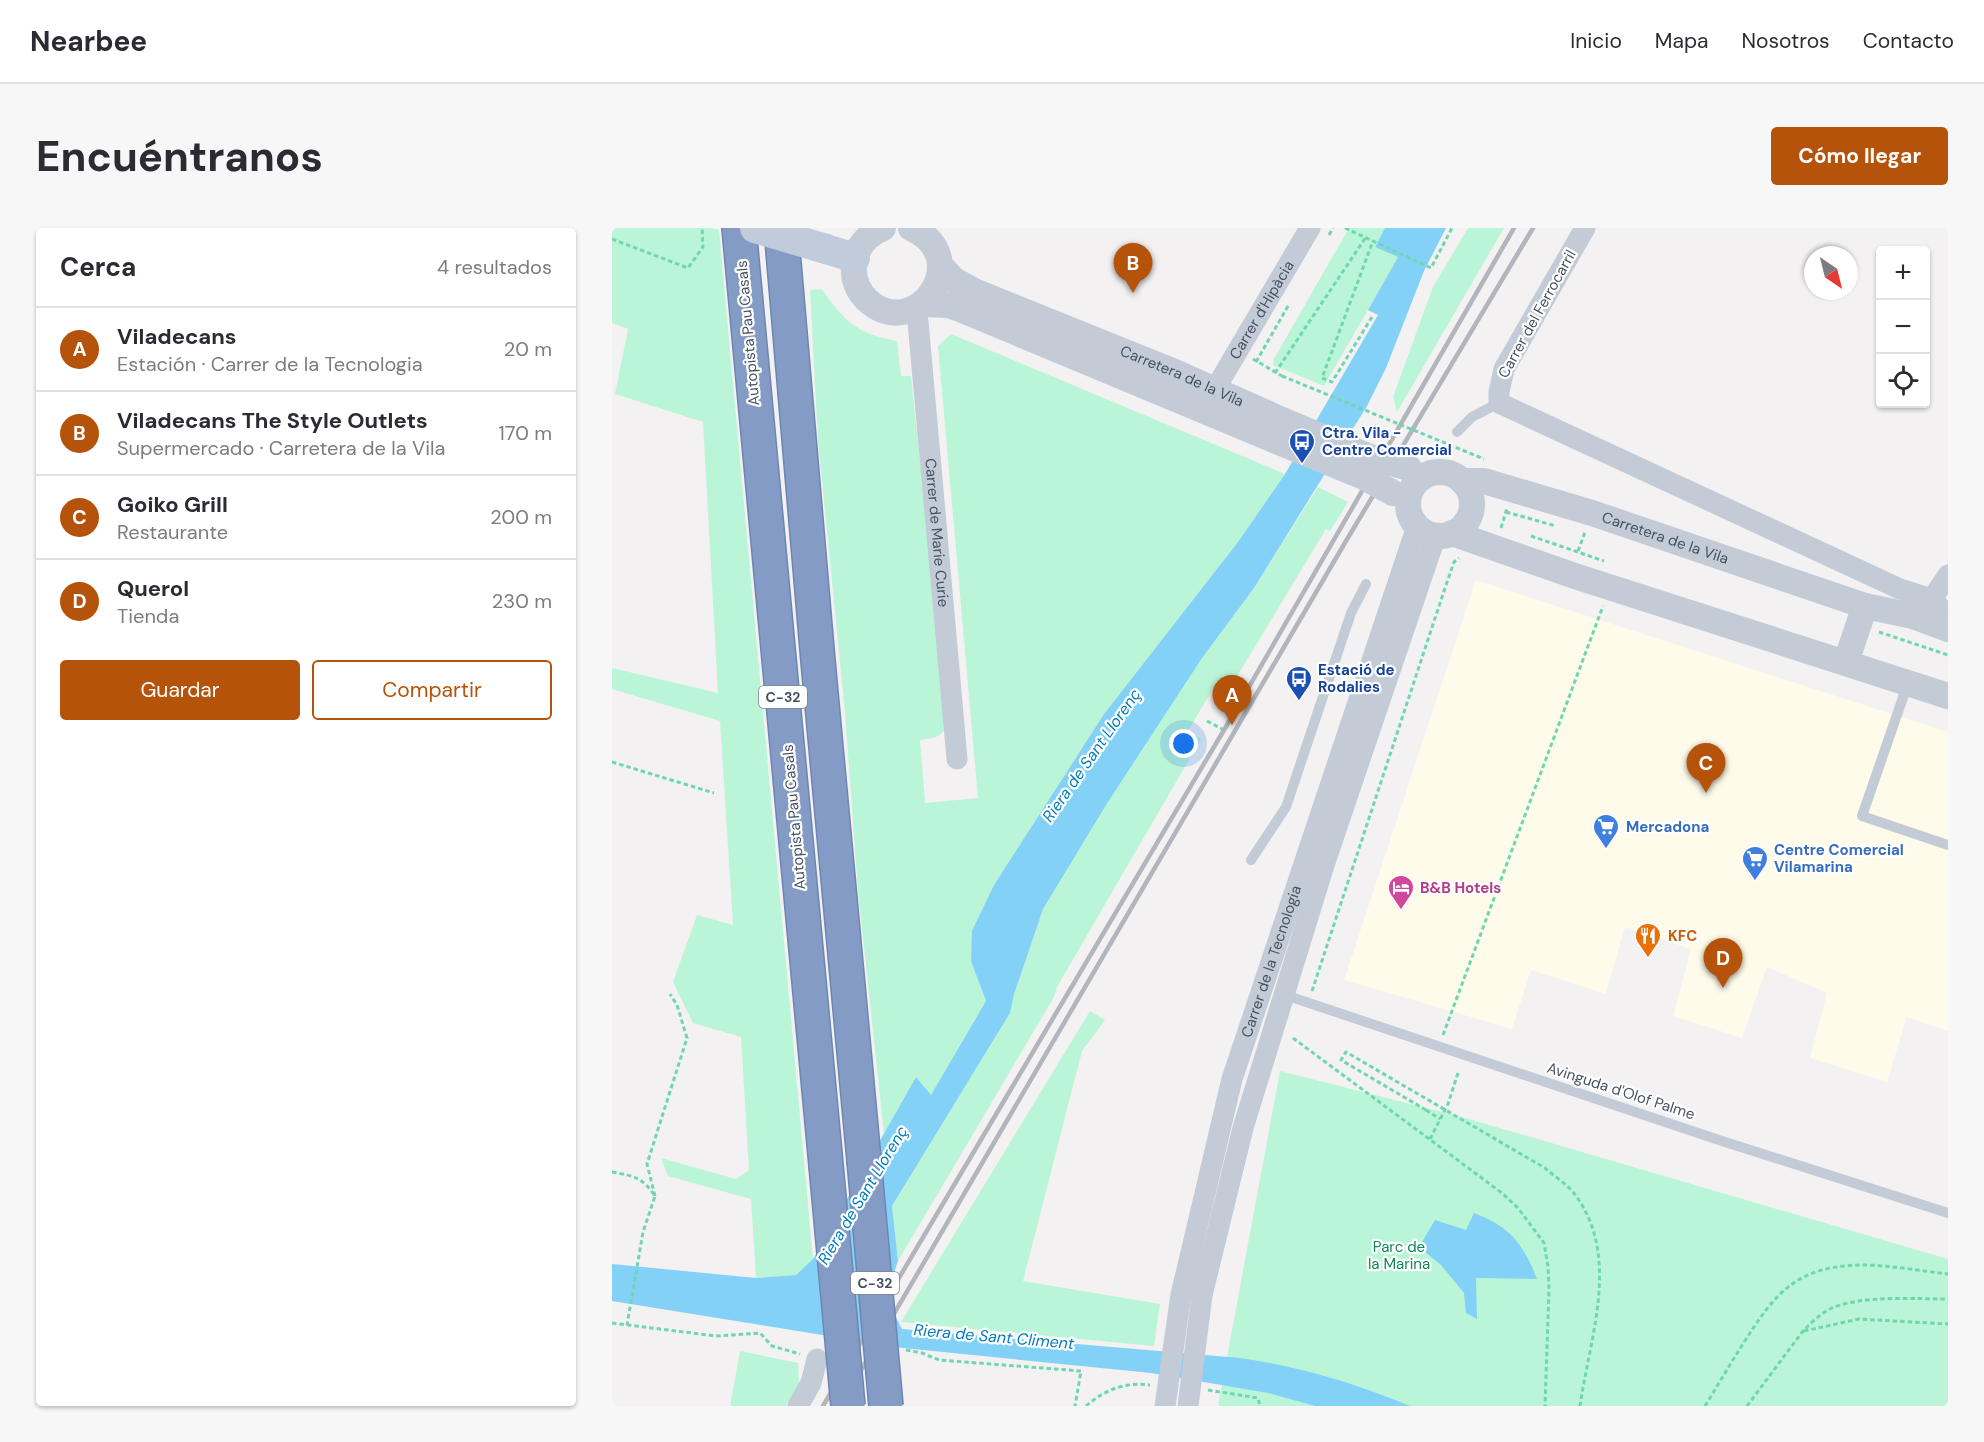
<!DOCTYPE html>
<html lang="es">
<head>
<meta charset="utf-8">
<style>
	:root { --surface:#fff; --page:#f7f7f7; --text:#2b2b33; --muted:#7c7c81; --line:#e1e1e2; --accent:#b45309 }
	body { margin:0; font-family:"DM Sans",sans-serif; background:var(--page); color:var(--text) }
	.controls { position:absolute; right:18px; top:18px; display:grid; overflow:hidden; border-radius:6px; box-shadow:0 2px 4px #0004 }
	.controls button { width:54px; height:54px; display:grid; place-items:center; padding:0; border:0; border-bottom:2px solid var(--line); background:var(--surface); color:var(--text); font:30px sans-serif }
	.compass { position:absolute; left:1192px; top:18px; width:54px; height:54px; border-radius:50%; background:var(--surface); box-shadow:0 2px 4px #0004; rotate:145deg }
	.you { position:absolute; left:572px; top:516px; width:21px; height:21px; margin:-15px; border:4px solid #fff; border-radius:50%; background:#1a73e8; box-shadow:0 0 0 9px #1a73e833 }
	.badge { display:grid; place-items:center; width:39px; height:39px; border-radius:50%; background:var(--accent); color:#fff; font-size:20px; font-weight:700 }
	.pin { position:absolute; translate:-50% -50px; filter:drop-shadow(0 2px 3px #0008) }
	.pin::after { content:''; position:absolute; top:32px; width:21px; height:18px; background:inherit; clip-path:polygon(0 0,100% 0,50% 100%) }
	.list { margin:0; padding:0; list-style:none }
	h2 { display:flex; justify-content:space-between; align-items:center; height:78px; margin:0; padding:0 24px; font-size:26px }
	h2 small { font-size:20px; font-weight:400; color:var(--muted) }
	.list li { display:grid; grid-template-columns:39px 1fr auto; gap:18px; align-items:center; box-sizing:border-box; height:84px; padding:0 24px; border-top:2px solid var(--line) }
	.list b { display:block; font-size:22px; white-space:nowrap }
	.list p { margin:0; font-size:20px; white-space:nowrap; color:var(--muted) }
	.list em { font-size:20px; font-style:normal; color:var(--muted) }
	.actions { display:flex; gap:12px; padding:18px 24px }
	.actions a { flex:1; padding:14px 0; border:2px solid var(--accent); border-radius:6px; text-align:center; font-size:21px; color:var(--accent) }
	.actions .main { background:var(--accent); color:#fff }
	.icon { flex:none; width:33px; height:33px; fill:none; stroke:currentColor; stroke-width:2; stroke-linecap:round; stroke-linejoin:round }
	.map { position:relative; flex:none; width:1336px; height:1178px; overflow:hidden; border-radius:6px }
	header { display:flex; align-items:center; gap:36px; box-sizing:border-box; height:84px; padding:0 30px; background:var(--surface); border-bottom:2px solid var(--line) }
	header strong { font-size:28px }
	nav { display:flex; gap:33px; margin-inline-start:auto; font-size:21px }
	.intro { display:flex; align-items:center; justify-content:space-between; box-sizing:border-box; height:144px; padding:0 36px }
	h1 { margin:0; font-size:42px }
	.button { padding:15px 27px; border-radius:6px; background:var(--accent); color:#fff; font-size:21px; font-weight:700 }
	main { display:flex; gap:36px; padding:0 36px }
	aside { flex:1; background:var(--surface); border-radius:6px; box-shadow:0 2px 4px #0004 }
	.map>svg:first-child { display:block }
	.commercial { fill:#fefbea }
	.green { fill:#bbf5d8 }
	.water { fill:#83d1f7 }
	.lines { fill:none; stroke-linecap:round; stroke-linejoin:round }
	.motorway-casing { stroke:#6e86b1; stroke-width:36 }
	.path { stroke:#6fd7b0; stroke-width:3; stroke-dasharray:4.5 3; stroke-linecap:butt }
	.service { stroke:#c3cbd7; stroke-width:10 }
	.minor { stroke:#c3cbd7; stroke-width:21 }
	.tertiary { stroke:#c3cbd7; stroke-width:26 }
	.secondary { stroke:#c1cbdb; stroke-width:30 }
	.motorway { stroke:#839bc5; stroke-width:33 }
	.rail { stroke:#b2b5bc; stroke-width:4.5 }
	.motorway-bridge-casing { stroke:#6e86b1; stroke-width:36; stroke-linecap:butt }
	.path-bridge { stroke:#6fd7b0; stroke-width:3; stroke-dasharray:4.5 3; stroke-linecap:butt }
	.minor-bridge { stroke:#c3cbd7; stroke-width:21 }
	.tertiary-bridge { stroke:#c3cbd7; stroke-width:26 }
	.secondary-bridge { stroke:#c1cbdb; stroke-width:30 }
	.motorway-bridge { stroke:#839bc5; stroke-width:33 }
	.labels { text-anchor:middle; stroke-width:4.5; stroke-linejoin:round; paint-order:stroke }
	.shield { fill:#fff; stroke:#7e8590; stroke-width:1.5 }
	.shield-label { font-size:14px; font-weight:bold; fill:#465161 }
	.street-label { font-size:15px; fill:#465161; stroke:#fff }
	.transit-label { font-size:15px; font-weight:bold; fill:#164399; stroke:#fff; text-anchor:start }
	.shop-label { font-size:15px; font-weight:bold; fill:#366cbe; stroke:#fff; text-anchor:start }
	.hotel-label { font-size:15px; font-weight:bold; fill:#b23c85; stroke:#fff; text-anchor:start }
	.food-label { font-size:15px; font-weight:bold; fill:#c56008; stroke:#fff; text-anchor:start }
	.park-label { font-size:15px; fill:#0c8758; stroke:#fff }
	.water-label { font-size:16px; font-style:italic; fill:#007dba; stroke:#fff }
</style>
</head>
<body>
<header>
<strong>Nearbee</strong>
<nav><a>Inicio</a><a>Mapa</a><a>Nosotros</a><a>Contacto</a></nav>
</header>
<div class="intro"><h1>Encuéntranos</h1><a class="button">Cómo llegar</a></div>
<main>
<aside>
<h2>Cerca<small>4 resultados</small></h2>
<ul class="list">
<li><span class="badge">A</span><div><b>Viladecans</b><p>Estación · Carrer de la Tecnologia</p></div><em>20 m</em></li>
<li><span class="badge">B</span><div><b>Viladecans The Style Outlets</b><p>Supermercado · Carretera de la Vila</p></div><em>170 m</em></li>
<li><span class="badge">C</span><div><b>Goiko Grill</b><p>Restaurante</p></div><em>200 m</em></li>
<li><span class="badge">D</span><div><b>Querol</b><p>Tienda</p></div><em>230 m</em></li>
</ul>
<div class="actions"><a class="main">Guardar</a><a>Compartir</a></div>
</aside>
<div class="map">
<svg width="1336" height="1178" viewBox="0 0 1336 1178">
	<rect width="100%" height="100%" fill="#f3f1f1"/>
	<path class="commercial" d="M864 352 1336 504V803L1295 789 1275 854 1198 830 1215 765 1155 739 1130 810 1061 788 1079 721 1013 699 994 766 919 742 900 801 732 752Z"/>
	<g class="green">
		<path d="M0 0H99L107 2 201 1031 184 1047 144 1050 139 971 56 948 49 930 124 951 137 942 129 809 81 795 61 754 85 687 121 697 108 493 0 461V440L106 465 91 194 3 166 16 101 0 95Z"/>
		<path d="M737 0H773L767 11 791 21 712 158 661 137 662 131Z"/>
		<path d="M856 0H892L785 184 781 169 821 59Z"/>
		<path d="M210 61C232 93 245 106 285 113L289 148H299L335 495C331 510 321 510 308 512L313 575 366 570 326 118 339 106 673 246 626 314 492 486 382 657 359 733 374 773 319 868 304 849 272 906 246 663 233 485 206 212 198 62Z"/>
		<path d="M706 259 736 274 718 303 714 301 618 460 605 454 576 503 589 511 445 759 442 769 286 1033 280 978 398 785 413 691 505 543 642 360Z"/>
		<path d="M478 783 493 792 470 823 411 1053 548 1076 542 1118 289 1094Z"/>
		<path d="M668 843 850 889 1336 1031V1178H606Z"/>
		<path d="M128 1123 186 1135 187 1156 174 1178H118Z"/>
	</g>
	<g class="water">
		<path d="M773 0H834L812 43 774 140 755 178 642 360 590 430 494 577 431 681 402 766 398 785 280 978 286 1033 274 1069 290 1101 628 1130C689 1139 742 1155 798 1178H703L656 1165 539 1145 291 1120 0 1073V1036L144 1050 184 1047 201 1031 304 849 319 867 374 773 359 733 360 703 382 657 492 486 626 314 673 246 766 87 756 82 786 29 763 19Z"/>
		<path d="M862 985C899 999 911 1016 925 1051L864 1050 865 1091 854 1085 852 1065 829 1037 807 1019 823 992 854 1002Z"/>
	</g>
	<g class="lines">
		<defs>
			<g id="motorway">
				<path d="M127 0 214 937"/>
				<path d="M169 0 206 433 252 932"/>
			</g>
		</defs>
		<use href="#motorway" class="motorway-casing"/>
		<g class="path">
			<path d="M733 0 819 40 840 0"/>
			<path d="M717 7 721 0"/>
			<path d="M0 11 76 40 91 19 90 0"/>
			<path d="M760 89 720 154 710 150 761 13"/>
			<path d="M641 131 670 148"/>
			<path d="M644 134 676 78"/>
			<path d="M663 145 754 9"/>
			<path d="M816 208 872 231"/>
			<path d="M894 284 944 298"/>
			<path d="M889 300 895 280"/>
			<path d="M919 308 992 333"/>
			<path d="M966 323 973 304"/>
			<path d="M1267 404 1336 427"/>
			<path d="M595 493 612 502"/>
			<path d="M0 534 102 565"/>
			<path d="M700 763 833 360 842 334 847 330"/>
			<path d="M831 807 991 378"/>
			<path d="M681 810 890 965 906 980 932 1015 936 1038 937 1061 933 1178"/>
			<path d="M814 882 828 891"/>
			<path d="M818 911 836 876 846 845"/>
			<path d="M0 944C22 948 30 949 43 968L31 1004 15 1097"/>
			<path d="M43 968 35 936 75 810 65 777 58 766"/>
			<path d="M0 1095 104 1108 148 1105 160 1118 188 1126"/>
			<path d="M1192 1103 1247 1091 1336 1096"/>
			<path d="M294 1122 310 1125 327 1132 469 1143 463 1178"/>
			<path d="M596 1162 646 1170 648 1178"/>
			<path d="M474 1178C494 1161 513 1154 538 1157"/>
			<path d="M1093 1178C1106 1157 1118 1136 1131 1116 1163 1065 1184 1038 1250 1037 1278 1037 1308 1043 1336 1046"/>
			<path d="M1135 1178 1191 1103C1199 1095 1209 1085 1220 1080 1250 1067 1303 1071 1336 1071"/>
		</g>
		<g class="service">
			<path d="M845 204 860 189 887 175"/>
			<path d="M1296 455 1250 588 1336 617"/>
			<path d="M639 632 674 579 739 385 754 356"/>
			<path d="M673 767 1110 913 1336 985"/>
		</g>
		<g class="minor">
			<path d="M973 0 892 141 887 164V175L1288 361 1320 371 1336 388"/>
			<path id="s1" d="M302 80 306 94 345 531"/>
			<path id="s2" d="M602 163 698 0"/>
			<path d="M1310 380 1320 371 1336 347"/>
			<path id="s3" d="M569 1067 620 851 805 298"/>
			<path d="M590 1067 631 900 713 634 824 307"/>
			<path d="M186 1178 199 1155 205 1131"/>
		</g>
		<g class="tertiary">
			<path d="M271 0C255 7 243 20 242 38 241 51 246 63 255 72 304 117 365 29 299 0"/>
			<path id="s4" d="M328 37 342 52 362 63 563 144 670 192"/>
			<path d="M310 76 336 77 348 81 662 212"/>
			<circle cx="828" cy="276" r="32"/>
			<path id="s5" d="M850 253H872L980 285 1253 378 1301 388 1336 401"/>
			<path d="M840 305 960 347 1336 468"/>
			<path d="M1234 434 1253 378"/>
		</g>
		<path class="secondary" d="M214 21 243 30"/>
		<use href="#motorway" class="motorway"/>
		<g class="rail">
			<path d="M211 1178 612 502 902 0"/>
			<path d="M228 1178 734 313 921 0"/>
		</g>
		<defs>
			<g id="motorway-bridge">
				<path d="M252 932 274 1178"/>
				<path d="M214 937 236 1178"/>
			</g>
		</defs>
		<use href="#motorway-bridge" class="motorway-bridge-casing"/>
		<g class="path-bridge">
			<path d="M670 148 816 208"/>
			<path d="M814 882 729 832 734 824 933 940C942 948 953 955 961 964 1010 1026 978 1108 968 1178"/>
		</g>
		<g class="minor-bridge">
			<path d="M553 1178 569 1067"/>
			<path d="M576 1178 590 1067"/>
		</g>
		<g class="tertiary-bridge">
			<path d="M670 192 758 229 797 240"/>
			<path d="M662 212 752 249 781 265"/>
		</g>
		<path class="secondary-bridge" d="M143 0 214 21"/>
		<use href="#motorway-bridge" class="motorway-bridge"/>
	</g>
	<defs>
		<symbol id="bus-pin" viewBox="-11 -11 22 30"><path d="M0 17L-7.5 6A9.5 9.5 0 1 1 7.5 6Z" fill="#1a4fb4" stroke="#fff"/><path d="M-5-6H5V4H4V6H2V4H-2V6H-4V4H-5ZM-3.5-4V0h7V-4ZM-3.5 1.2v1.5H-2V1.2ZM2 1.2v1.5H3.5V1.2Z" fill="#fff"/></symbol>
		<symbol id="supermarket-pin" viewBox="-11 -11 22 30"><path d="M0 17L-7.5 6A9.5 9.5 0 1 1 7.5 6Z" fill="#3f7fe0" stroke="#fff"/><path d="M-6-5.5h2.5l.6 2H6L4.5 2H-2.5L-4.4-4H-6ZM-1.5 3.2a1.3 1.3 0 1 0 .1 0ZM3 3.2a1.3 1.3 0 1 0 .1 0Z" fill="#fff"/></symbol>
		<symbol id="hotel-pin" viewBox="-11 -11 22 30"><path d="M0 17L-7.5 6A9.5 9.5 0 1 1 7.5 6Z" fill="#d1479c" stroke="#fff"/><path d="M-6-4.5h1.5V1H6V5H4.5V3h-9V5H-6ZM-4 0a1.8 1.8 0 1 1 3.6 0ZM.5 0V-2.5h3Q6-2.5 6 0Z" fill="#fff"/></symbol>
		<symbol id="restaurant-pin" viewBox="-11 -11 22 30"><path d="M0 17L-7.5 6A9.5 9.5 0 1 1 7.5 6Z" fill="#e8710a" stroke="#fff"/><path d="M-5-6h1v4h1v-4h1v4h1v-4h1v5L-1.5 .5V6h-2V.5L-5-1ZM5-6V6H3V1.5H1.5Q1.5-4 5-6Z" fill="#fff"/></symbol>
	</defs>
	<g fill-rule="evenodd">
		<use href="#bus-pin" x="675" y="199" width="30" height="40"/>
		<use href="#bus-pin" x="672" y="436" width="30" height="40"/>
		<use href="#supermarket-pin" x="979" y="584" width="30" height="40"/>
		<use href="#supermarket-pin" x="1128" y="616" width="30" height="40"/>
		<use href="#hotel-pin" x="774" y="645" width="30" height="40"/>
		<use href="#restaurant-pin" x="1021" y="693" width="30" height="40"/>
	</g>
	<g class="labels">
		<g class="shield">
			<rect x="147" y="458" width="48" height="22" rx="4.5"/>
			<rect x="239" y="1044" width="48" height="22" rx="4.5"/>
		</g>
		<g class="shield-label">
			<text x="171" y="474">C-32</text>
			<text x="263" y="1060">C-32</text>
		</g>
		<g class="street-label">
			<text dy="5" stroke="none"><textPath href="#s2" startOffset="94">Carrer d'Hipàcia</textPath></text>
			<text transform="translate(925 86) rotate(-61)" y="5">Carrer del Ferrocarril</text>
			<text transform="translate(136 105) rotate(-95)" y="5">Autopista Pau Casals</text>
			<text dy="5" stroke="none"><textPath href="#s4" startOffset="268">Carretera de la Vila</textPath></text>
			<text dy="5" stroke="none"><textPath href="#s1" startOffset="226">Carrer de Marie Curie</textPath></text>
			<text dy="5" stroke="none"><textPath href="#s5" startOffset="212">Carretera de la Vila</textPath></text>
			<text transform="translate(182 589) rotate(-95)" y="5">Autopista Pau Casals</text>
			<text dy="5" stroke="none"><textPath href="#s3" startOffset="346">Carrer de la Tecnologia</textPath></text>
			<text transform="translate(1009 863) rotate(18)" y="5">Avinguda d'Olof Palme</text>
		</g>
		<g class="transit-label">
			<text x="710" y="210">Ctra. Vila -<tspan x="710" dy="17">Centre Comercial</tspan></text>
			<text x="706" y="447">Estació de<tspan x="706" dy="17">Rodalies</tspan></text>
		</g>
		<g class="shop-label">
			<text x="1014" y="604">Mercadona</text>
			<text x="1162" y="627">Centre Comercial<tspan x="1162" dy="17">Vilamarina</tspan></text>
		</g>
		<g class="hotel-label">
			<text x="808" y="665">B&amp;B Hotels</text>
		</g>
		<g class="food-label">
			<text x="1056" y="713">KFC</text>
		</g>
		<g class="park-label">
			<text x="787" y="1024">Parc de<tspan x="787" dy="17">la Marina</tspan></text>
		</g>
		<g class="water-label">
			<text transform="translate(479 527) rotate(-55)" y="6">Riera de Sant Llorenç</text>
			<text transform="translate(250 967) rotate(-59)" y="6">Riera de Sant Llorenç</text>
			<text transform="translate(382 1108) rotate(5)" y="6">Riera de Sant Climent</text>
		</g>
	</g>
</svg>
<div class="controls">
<button>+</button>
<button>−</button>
<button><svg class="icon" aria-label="locate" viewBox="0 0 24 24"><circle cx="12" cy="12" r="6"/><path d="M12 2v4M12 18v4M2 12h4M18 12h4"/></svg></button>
</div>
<svg class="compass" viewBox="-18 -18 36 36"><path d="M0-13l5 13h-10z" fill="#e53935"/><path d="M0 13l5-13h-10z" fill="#7c7c81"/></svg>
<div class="you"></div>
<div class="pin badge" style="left:620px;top:497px">A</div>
<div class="pin badge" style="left:521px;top:65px">B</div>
<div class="pin badge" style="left:1094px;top:565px">C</div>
<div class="pin badge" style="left:1111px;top:760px">D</div>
</div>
</main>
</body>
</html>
